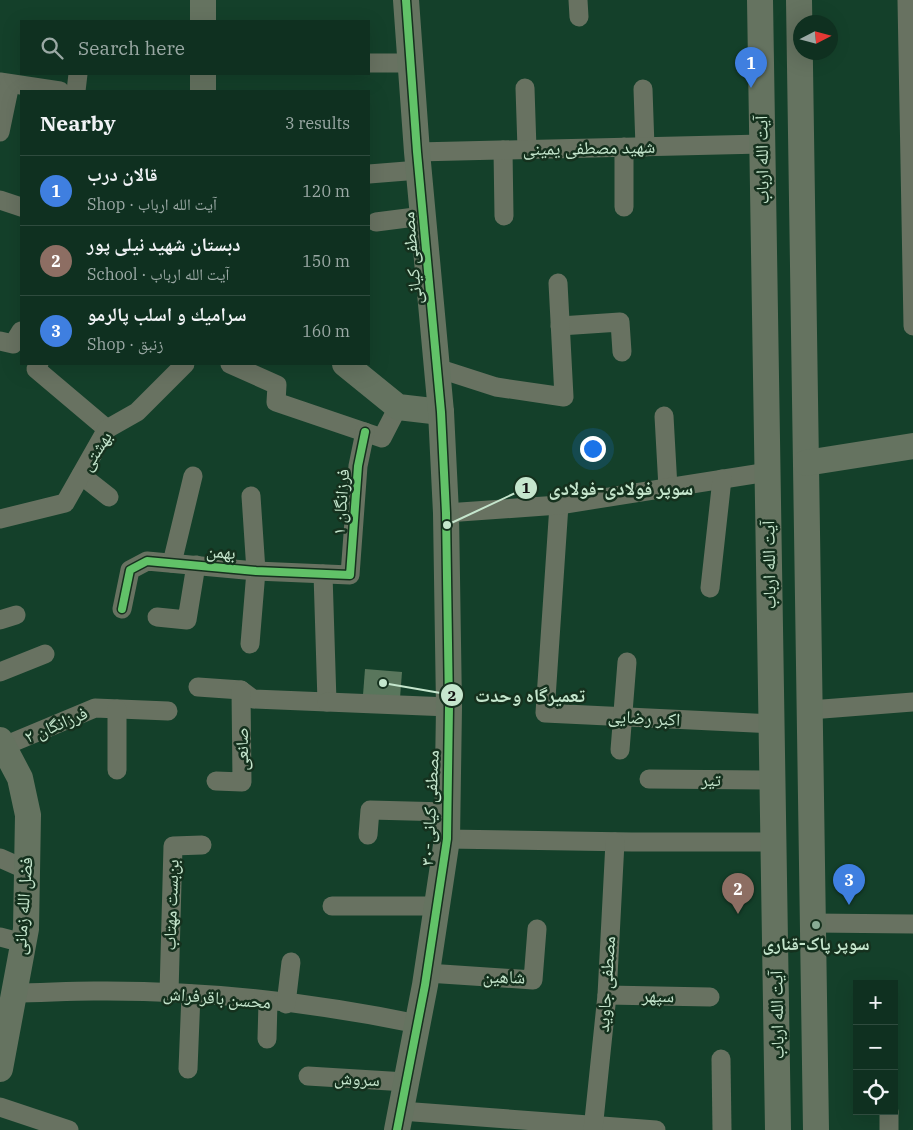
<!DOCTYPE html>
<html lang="en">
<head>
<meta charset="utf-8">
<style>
	:root { --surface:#0f3020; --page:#1d3c2d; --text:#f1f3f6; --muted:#9ba9a5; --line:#2f4b3e; --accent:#87ac94 }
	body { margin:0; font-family:"IBM Plex Serif","Noto Naskh Arabic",serif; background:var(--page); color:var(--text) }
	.controls { position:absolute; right:15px; bottom:15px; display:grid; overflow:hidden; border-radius:0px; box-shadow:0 5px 20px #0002 }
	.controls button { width:45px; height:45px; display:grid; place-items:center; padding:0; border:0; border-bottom:1px solid var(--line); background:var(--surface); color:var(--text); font:25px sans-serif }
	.compass { position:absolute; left:793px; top:15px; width:45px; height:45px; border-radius:50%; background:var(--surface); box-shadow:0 5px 20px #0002; rotate:84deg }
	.you { position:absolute; left:592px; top:448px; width:18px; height:18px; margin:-12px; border:4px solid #fff; border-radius:50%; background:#1a73e8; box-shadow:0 0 0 8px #1a73e833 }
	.badge { display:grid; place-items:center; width:32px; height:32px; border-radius:50%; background:var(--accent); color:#fff; font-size:16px; font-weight:700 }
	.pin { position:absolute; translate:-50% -41px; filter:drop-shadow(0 1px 2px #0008) }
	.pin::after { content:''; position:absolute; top:26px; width:18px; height:15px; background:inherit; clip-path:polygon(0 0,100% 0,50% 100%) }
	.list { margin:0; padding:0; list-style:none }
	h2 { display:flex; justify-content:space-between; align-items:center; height:65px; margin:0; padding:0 20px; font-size:21px }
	h2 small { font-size:16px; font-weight:400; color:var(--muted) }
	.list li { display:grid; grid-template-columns:32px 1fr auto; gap:15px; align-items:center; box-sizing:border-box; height:70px; padding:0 20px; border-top:1px solid var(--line) }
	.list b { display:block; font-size:19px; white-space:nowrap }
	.list p { margin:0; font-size:16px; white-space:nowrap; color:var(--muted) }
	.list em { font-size:16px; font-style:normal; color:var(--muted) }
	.icon { flex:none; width:28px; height:28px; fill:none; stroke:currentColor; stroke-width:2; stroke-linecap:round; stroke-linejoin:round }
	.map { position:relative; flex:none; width:913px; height:1130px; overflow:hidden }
	.search { position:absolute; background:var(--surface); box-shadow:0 5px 20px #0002; left:20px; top:20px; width:350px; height:55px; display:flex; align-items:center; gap:12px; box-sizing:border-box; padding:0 18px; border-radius:0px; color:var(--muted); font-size:19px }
	.panel { position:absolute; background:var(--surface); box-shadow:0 5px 20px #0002; left:20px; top:90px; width:350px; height:275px; border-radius:0px }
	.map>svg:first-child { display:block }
	.building { fill:#59765c }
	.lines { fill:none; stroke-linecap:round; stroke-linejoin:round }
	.street { stroke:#687261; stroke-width:19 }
	.secondary { stroke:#657360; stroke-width:26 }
	.cycleway-casing { stroke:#15311e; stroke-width:11 }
	.cycleway { stroke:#61c268; stroke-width:8 }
	.poi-dot { fill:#87ac94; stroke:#15311e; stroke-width:2 }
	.labels { text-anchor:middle; stroke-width:5; stroke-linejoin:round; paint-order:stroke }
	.street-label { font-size:18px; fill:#c5e6cd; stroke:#15311e }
	.poi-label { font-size:18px; font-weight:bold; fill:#c5e6cd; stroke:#15311e }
	.leader { fill:none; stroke:#c5e6cd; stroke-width:2 }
	.callout-dot { fill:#c5e6cd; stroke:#15311e; stroke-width:2 }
	.mark-label { font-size:15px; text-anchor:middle; font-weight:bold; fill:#111 }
	.callout-label { font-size:19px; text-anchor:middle; font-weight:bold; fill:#c5e6cd; stroke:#15311e; stroke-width:5; stroke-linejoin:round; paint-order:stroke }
</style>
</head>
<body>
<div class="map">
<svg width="913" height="1130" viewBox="0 0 913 1130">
	<rect width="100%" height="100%" fill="#14402a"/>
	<path class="building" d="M365 669 402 672 400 698 363 695Z"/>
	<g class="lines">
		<g class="street">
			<path d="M578 0 579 17"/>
			<path d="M907 0 913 326"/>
			<path d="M369 63H411"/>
			<path d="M0 82 60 91"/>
			<path d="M525 88 527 149"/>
			<path d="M643 89 645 147"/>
			<path d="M76 91 78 74"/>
			<path d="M0 132 10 84"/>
			<path d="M624 147V207"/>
			<path d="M503 150 504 216"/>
			<path d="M417 152 762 144"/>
			<path d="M369 174 419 170"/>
			<path d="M0 200 21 207"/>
			<path d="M376 222 423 216"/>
			<path d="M560 326 620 322 622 352"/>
			<path d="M0 341 13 344 21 331"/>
			<path d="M39 364 36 369 107 429"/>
			<path d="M230 364 277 385 276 402 382 438 398 407"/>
			<path d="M437 368 496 387 564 397 558 283"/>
			<path d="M664 416 668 488"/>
			<path d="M81 475 109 497"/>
			<path d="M559 505 545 713 772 724"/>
			<path d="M446 513 559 505 768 472"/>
			<path d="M0 519 65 503 107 429 137 412 185 364"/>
			<path d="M172 563 193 476"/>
			<path d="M710 588 722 479"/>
			<path d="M122 609 130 570 147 561 256 571 350 575 358 466 365 432"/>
			<path d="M157 617 187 620 196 565"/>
			<path d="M0 620 16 615"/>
			<path d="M250 644 256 571 251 496"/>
			<path d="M0 672 45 654"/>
			<path d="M198 687 241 690 253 699 327 702 323 574"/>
			<path d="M327 702 449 707"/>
			<path d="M810 710 913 702"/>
			<path d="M620 750 627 662"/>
			<path d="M0 751 4 746 95 708 168 711"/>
			<path d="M117 770V709"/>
			<path d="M649 779 773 780"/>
			<path d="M216 781 242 782 241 690"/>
			<path d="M368 835 370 810 448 812"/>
			<path d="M447 839 632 842H774"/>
			<path d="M0 858 27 870"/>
			<path d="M332 906H437"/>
			<path d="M813 923 913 924"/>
			<path d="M0 937 23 943"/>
			<path d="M427 973 533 980 537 929"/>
			<path d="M14 993C40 993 67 991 94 991 202 990 312 1002 418 1024"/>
			<path d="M169 993 173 846 202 845"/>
			<path d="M607 995 710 997"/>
			<path d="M286 1004 291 962"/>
			<path d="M267 1039 268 1002"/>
			<path d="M721 1059 722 1130"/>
			<path d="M188 1069 191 994"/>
			<path d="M308 1076 406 1082"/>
			<path d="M0 1107 69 1130"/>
			<path d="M401 1111 656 1130"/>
			<path d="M889 1111V1130"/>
			<path d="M593 1130 607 995 615 842"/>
		</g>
		<g class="secondary">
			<path d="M203 0V21"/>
			<path d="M760 0 778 1130"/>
			<path d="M799 0 816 1130"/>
			<path d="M203 74V91"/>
			<path d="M345 364 398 407 441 412"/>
			<path d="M806 463 913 446"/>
			<path d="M0 740 20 778 28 815 26 929 0 1069"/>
			<path d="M397 1130 425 985 447 839 449 707 446 513 441 412 417 152 406 0"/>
		</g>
		<defs>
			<g id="cycleway">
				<path d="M122 609 130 570 147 561 256 571 350 575 358 466 365 432"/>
				<path d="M397 1130 425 985 447 839 449 707 446 513 441 412 417 152 406 0"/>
			</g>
		</defs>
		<use href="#cycleway" class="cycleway-casing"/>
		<use href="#cycleway" class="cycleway"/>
	</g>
	<circle class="poi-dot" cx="816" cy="925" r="5"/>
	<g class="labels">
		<g class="street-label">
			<text transform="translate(589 148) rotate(-1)" y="6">شهید مصطفی یمینی</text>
			<text transform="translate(762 160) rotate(-91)" y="6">آیت الله ارباب</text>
			<text transform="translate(412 258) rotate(-95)" y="6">مصطفی کیانی</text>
			<text transform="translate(96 451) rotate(-57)" y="6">بهشتی</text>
			<text transform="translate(341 502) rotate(-86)" y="6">فرزانگان ۱</text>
			<text transform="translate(221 552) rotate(5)" y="6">بهمن</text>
			<text transform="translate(769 565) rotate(-91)" y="6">آیت الله ارباب</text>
			<text transform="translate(644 718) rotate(3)" y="6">اکبر رضایی</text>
			<text transform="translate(56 725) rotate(-23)" y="6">فرزانگان ۲</text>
			<text transform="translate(242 749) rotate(-90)" y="6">صانعی</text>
			<text x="711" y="786">تیر</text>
			<text transform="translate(430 808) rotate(-87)" y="6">۳۰-مصطفی کیانی</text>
			<text transform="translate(171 905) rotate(-88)" y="6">بن‌بست مهتاب</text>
			<text transform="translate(23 906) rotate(-86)" y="6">فضل الله زمانی</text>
			<text transform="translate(504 977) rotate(1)" y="6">شاهین</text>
			<text transform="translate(606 984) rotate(-86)" y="6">مصطفی جاوید</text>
			<text transform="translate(658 996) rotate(1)" y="6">سپهر</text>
			<text transform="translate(217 998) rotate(5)" y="6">محسن باقرفراش</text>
			<text transform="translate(777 1015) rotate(-91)" y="6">آیت الله ارباب</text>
			<text transform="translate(357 1079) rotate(3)" y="6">سروش</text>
		</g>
		<g class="poi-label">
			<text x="816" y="950">سوپر پاک-قناری</text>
		</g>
	</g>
	<path class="leader" d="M447 525L526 488M383 683L452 695"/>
	<g class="callout-dot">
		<circle cx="447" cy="525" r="5"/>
		<circle cx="383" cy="683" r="5"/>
		<circle cx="526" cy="488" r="12"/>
		<circle cx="452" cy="695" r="12"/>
	</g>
	<g class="mark-label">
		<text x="526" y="493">1</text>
		<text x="452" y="701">2</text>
	</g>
	<g class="callout-label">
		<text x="621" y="495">سوپر فولادی-فولادی</text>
		<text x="530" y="702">تعمیرگاه وحدت</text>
	</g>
</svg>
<div class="controls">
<button>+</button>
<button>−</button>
<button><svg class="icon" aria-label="locate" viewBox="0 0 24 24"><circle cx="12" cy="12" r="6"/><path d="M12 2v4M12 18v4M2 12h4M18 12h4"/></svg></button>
</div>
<svg class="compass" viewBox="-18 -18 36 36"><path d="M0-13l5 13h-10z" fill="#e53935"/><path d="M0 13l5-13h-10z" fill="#9ba9a5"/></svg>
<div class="you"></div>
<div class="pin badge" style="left:751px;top:88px;background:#3f7fe0">1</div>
<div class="pin badge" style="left:738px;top:914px;background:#8d6e63">2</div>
<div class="pin badge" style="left:849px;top:905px;background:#3f7fe0">3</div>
<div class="search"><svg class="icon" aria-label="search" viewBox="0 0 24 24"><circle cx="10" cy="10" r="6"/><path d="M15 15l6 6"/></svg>Search here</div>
<section class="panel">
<h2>Nearby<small>3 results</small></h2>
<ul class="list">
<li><span class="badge" style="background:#3f7fe0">1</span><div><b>قالان درب</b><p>Shop · آیت الله ارباب</p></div><em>120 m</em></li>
<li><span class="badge" style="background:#8d6e63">2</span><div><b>دبستان شهید نیلی پور</b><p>School · آیت الله ارباب</p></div><em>150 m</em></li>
<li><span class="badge" style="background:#3f7fe0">3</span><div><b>سراميك و اسلب پالرمو</b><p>Shop · زنبق</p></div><em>160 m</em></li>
</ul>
</section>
</div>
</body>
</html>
